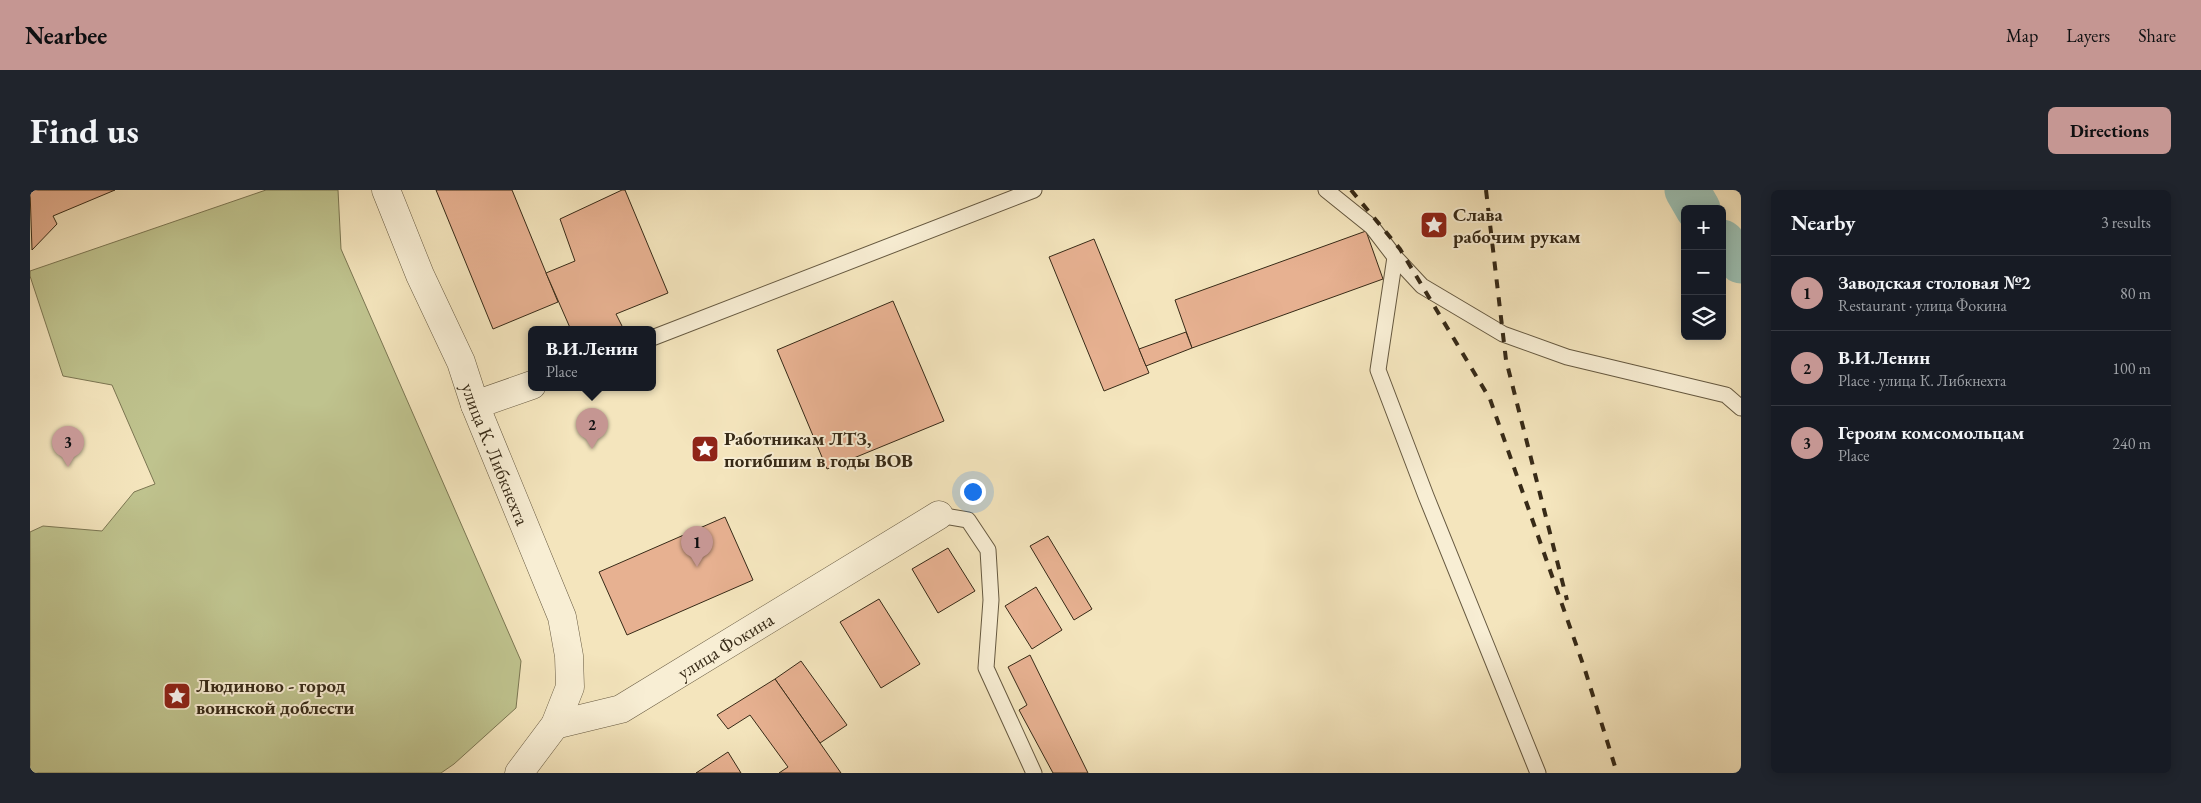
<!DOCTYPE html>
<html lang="en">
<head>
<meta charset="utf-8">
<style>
	:root { --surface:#171b24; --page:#20242c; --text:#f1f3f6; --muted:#9ea1a6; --line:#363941; --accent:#c59692 }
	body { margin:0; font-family:"EB Garamond",serif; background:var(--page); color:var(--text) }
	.controls { position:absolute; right:15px; top:15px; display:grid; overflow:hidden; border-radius:8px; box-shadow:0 2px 12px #0003 }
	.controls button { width:45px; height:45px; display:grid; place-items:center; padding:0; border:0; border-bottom:1px solid var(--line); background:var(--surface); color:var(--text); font:25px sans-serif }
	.you { position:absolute; left:942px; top:301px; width:18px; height:18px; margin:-12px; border:4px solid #fff; border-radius:50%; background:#1a73e8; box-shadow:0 0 0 8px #1a73e833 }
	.badge { display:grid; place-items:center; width:32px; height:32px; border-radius:50%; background:var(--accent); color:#111; font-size:16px; font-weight:700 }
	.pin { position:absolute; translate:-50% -41px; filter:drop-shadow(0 1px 2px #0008) }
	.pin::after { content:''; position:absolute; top:26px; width:18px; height:15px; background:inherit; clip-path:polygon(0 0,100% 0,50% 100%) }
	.popup { position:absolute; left:498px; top:136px; width:128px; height:65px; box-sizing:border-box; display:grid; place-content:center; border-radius:8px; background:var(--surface); filter:drop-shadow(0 1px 4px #0005); font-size:16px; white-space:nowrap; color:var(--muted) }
	.popup b { font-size:19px; color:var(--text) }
	.popup::after { content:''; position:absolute; left:50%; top:100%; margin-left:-10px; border:10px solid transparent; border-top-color:var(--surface) }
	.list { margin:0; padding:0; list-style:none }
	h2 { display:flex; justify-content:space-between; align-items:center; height:65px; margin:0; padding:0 20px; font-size:21px }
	h2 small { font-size:16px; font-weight:400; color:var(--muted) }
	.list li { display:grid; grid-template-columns:32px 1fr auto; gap:15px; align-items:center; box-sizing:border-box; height:75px; padding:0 20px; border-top:1px solid var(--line) }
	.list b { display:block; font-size:19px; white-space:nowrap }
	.list p { margin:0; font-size:16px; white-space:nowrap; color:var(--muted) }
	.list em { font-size:16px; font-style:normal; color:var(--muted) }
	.icon { flex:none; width:28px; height:28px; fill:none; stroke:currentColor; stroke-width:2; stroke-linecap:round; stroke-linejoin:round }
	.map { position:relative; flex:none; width:1711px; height:583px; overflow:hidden; border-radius:8px }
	header { display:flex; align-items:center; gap:30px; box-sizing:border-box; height:70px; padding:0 25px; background:var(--accent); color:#111 }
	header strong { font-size:24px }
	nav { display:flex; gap:28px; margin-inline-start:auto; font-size:18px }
	.intro { display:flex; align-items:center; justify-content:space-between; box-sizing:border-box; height:120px; padding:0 30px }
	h1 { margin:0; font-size:35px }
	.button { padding:12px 22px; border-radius:8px; background:var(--accent); color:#111; font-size:18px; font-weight:700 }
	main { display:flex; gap:30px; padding:0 30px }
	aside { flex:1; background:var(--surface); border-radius:8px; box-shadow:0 2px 12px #0003 }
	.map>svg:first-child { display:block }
	.green { fill:#bfc38e; stroke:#7b7652 }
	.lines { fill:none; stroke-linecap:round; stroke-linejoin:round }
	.river { stroke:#9cbfb2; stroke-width:45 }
	.building { fill:#e7b191; stroke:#372a17 }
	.service-casing { stroke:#665940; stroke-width:17 }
	.minor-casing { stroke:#665940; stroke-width:29 }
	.tertiary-casing { stroke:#665940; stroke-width:29 }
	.service { stroke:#f8eed4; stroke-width:15 }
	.minor { stroke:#f8eed4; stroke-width:28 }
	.tertiary { stroke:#f8eed4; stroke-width:28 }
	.rail { stroke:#372a17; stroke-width:4; stroke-dasharray:9 9; stroke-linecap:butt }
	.labels { text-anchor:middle; stroke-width:4; stroke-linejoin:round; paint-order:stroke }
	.poi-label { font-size:19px; font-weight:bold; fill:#372a17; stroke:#f8eed4; text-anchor:start }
	.street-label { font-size:19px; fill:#372a17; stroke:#f8eed4 }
</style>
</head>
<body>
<header>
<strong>Nearbee</strong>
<nav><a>Map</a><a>Layers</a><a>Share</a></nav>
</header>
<div class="intro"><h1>Find us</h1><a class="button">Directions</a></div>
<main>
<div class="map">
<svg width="1711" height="583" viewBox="0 0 1711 583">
	<rect width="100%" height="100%" fill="#f4e5bd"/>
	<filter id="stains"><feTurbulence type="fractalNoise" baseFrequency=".004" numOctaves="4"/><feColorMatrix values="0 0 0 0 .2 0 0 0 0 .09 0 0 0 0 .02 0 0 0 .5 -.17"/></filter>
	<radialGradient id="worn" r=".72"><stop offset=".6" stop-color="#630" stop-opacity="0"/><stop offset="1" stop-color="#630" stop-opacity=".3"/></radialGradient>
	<path class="green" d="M236 0H308L311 59 491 471 486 518 424 574 411 583H0V342L13 336 72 341 104 302 125 294 82 195 33 186 0 86V81Z"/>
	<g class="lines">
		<g class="river">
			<path d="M1657 0 1668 19"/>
			<path d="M1692 52 1711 71"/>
		</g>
	</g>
	<g class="building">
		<path d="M0 0H85L23 26 27 34 2 60Z"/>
		<path d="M406 0H482L528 112 463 139Z"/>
		<path d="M592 0H595L638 103 586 124 594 140H541L516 83 545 71 530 29Z"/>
		<path d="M1336 41 1353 89 1162 158 1145 110Z"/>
		<path d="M1064 49 1119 183 1074 201 1019 67Z"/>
		<path d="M863 111 914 231 797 279 747 160Z"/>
		<path d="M1156 142 1162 158 1116 176 1109 159Z"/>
		<path d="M695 327 723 390 597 445 569 382Z"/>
		<path d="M1018 346 1062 419 1044 430 1000 356Z"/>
		<path d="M918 358 945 401 908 423 882 379Z"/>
		<path d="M1006 397 1032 440 1002 459 975 416Z"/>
		<path d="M849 409 890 474 851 498 810 432Z"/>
		<path d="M1000 465 1058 583H1023L989 520 997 515 978 477Z"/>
		<path d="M771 471 817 535 790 553 745 489Z"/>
		<path d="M745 489 790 553 811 583H749L758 577 720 525 698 539 687 525Z"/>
		<path d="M698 562 711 583H666Z"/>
	</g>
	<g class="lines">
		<defs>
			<g id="service">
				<path d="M1296 0 1342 37 1365 67 1392 96 1473 144 1537 167 1696 205 1711 218"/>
				<path d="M1365 67 1348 180 1396 306 1508 583"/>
				<path d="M622 148 1004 0"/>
				<path d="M909 325 938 330 958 360 961 410 956 478 1004 583"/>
			</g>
			<g id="minor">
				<path d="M445 215 502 195"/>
				<path id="s1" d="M525 535 591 519 909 325"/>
			</g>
			<g id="tertiary">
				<path id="s2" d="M356 0 390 85 431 172 445 215 532 427 539 466 540 497 525 535 489 583"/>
			</g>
		</defs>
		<use href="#service" class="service-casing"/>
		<use href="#minor" class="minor-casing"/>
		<use href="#tertiary" class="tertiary-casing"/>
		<use href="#service" class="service"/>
		<use href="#minor" class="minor"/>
		<use href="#tertiary" class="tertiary"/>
		<g class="rail">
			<path d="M1321 0 1370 59 1460 209 1555 480 1587 583"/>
			<path d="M1456 0 1476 170 1537 410"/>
		</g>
	</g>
	<defs>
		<symbol id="sight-square" viewBox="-11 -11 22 22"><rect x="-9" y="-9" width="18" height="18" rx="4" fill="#8f2418" stroke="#f8eed4"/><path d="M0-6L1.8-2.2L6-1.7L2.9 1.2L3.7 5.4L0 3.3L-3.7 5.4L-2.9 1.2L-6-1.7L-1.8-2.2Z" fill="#fff"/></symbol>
	</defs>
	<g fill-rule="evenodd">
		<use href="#sight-square" x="1388" y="19" width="32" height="32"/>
		<use href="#sight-square" x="659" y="243" width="32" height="32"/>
		<use href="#sight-square" x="131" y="490" width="32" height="32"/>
	</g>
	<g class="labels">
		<g class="poi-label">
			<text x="1423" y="31">Слава<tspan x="1423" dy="22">рабочим рукам</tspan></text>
			<text x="694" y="255">Работникам ЛТЗ,<tspan x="694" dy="22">погибшим в годы ВОВ</tspan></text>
			<text x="166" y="502">Людиново - город<tspan x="166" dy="22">воинской доблести</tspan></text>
		</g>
		<g class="street-label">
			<text dy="7" stroke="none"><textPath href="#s2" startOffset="286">улица К. Либкнехта</textPath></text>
			<text dy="7" stroke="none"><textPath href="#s1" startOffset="190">улица Фокина</textPath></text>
		</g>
	</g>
	<rect width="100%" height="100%" filter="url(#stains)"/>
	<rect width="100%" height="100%" fill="url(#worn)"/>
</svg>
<div class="controls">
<button>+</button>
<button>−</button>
<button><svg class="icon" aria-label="layers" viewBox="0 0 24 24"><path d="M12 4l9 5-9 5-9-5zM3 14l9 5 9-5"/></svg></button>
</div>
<div class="you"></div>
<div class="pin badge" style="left:667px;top:377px">1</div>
<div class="pin badge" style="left:562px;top:259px">2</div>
<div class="popup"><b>В.И.Ленин</b>Place</div>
<div class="pin badge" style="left:38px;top:277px">3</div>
</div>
<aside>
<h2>Nearby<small>3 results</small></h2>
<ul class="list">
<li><span class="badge">1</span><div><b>Заводская столовая №2</b><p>Restaurant · улица Фокина</p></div><em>80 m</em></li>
<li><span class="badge">2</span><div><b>В.И.Ленин</b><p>Place · улица К. Либкнехта</p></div><em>100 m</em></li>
<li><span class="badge">3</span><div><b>Героям комсомольцам</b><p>Place</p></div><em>240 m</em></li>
</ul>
</aside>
</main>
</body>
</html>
